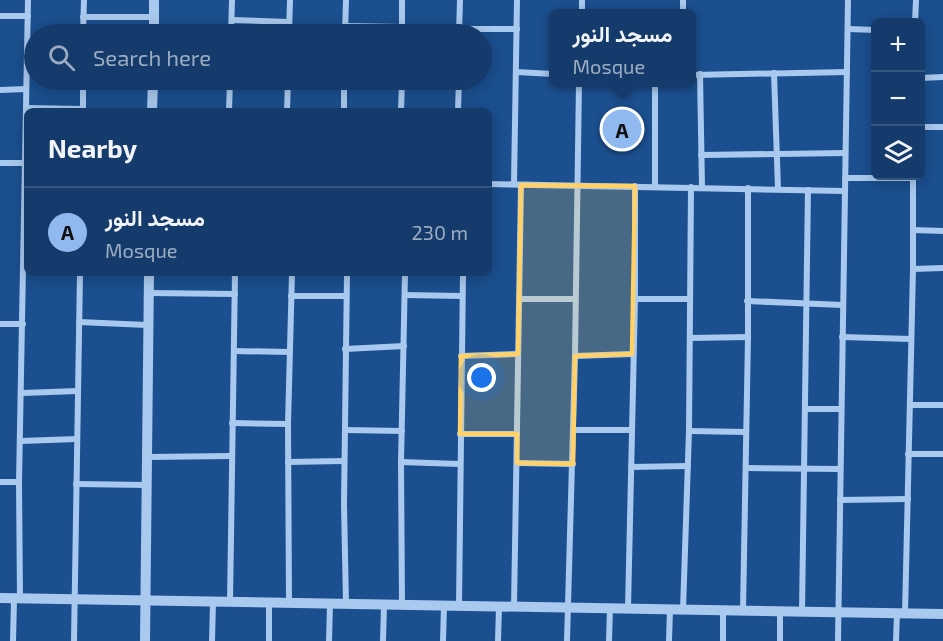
<!DOCTYPE html>
<html lang="en">
<head>
<meta charset="utf-8">
<style>
	:root { --surface:#143b6b; --page:#214673; --text:#f1f3f6; --muted:#9dadc1; --line:#33557e; --accent:#90b9f0 }
	body { margin:0; font-family:"Exo 2",Vazirmatn,sans-serif; background:var(--page); color:var(--text) }
	.controls { position:absolute; right:18px; top:18px; display:grid; overflow:hidden; border-radius:9px; box-shadow:0 3px 15px #0003 }
	.controls button { width:54px; height:54px; display:grid; place-items:center; padding:0; border:0; border-bottom:2px solid var(--line); background:var(--surface); color:var(--text); font:30px sans-serif }
	.you { position:absolute; left:482px; top:378px; width:21px; height:21px; margin:-15px; border:4px solid #fff; border-radius:50%; background:#1a73e8; box-shadow:0 0 0 9px #1a73e833 }
	.badge { display:grid; place-items:center; width:39px; height:39px; border-radius:50%; background:var(--accent); color:#111; font-size:20px; font-weight:700 }
	.pin { position:absolute; translate:-50% -50%; border:3px solid #fff; box-shadow:0 2px 6px #0006 }
	.popup { position:absolute; left:549px; top:9px; width:147px; height:78px; box-sizing:border-box; display:grid; place-content:center; border-radius:9px; background:var(--surface); filter:drop-shadow(0 2px 4px #0005); font-size:20px; white-space:nowrap; color:var(--muted) }
	.popup b { font-size:22px; color:var(--text) }
	.popup::after { content:''; position:absolute; left:50%; top:100%; margin-left:-12px; border:12px solid transparent; border-top-color:var(--surface) }
	.list { margin:0; padding:0; list-style:none }
	h2 { display:flex; justify-content:space-between; align-items:center; height:78px; margin:0; padding:0 24px; font-size:26px }
	h2 small { font-size:20px; font-weight:400; color:var(--muted) }
	.list li { display:grid; grid-template-columns:39px 1fr auto; gap:18px; align-items:center; box-sizing:border-box; height:90px; padding:0 24px; border-top:2px solid var(--line) }
	.list b { display:block; font-size:22px; white-space:nowrap }
	.list p { margin:0; font-size:20px; white-space:nowrap; color:var(--muted) }
	.list em { font-size:20px; font-style:normal; color:var(--muted) }
	.icon { flex:none; width:33px; height:33px; fill:none; stroke:currentColor; stroke-width:2; stroke-linecap:round; stroke-linejoin:round }
	.map { position:relative; flex:none; width:943px; height:641px; overflow:hidden }
	.search { position:absolute; background:var(--surface); box-shadow:0 3px 15px #0003; left:24px; top:24px; width:468px; height:66px; display:flex; align-items:center; gap:15px; box-sizing:border-box; padding:0 21px; border-radius:33px; color:var(--muted); font-size:22px }
	.panel { position:absolute; background:var(--surface); box-shadow:0 3px 15px #0003; left:24px; top:108px; width:468px; height:168px; border-radius:9px }
	.map>svg:first-child { display:block }
	.lines { fill:none; stroke-linecap:round; stroke-linejoin:round }
	.minor { stroke:#a9c9ee; stroke-width:6 }
	.tertiary { stroke:#a9c9ee; stroke-width:10 }
	.marked { fill:#ffd166; fill-opacity:0.2; stroke:#ffd166; stroke-width:4.5; stroke-linejoin:round }
</style>
</head>
<body>
<div class="map">
<svg width="943" height="641" viewBox="0 0 943 641">
	<rect width="100%" height="100%" fill="#1b4f8f"/>
	<g class="lines">
		<g class="minor">
			<path d="M402 0V34"/>
			<path d="M683 0V14"/>
			<path d="M582 14V0"/>
			<path d="M0 16H28"/>
			<path d="M83 17H154"/>
			<path d="M232 20 289 22"/>
			<path d="M915 22 916 0"/>
			<path d="M345 26 402 27"/>
			<path d="M459 29H517"/>
			<path d="M848 29 876 30"/>
			<path d="M83 34 84 0"/>
			<path d="M231 34 232 0"/>
			<path d="M289 34 290 0"/>
			<path d="M345 34 346 0"/>
			<path d="M459 34 460 0"/>
			<path d="M516 72 553 74"/>
			<path d="M774 73 778 189"/>
			<path d="M700 74 702 187"/>
			<path d="M691 75 847 72"/>
			<path d="M920 78 943 77"/>
			<path d="M655 82V186"/>
			<path d="M0 90 26 89"/>
			<path d="M26 108 83 109"/>
			<path d="M83 111V80"/>
			<path d="M229 111 230 80"/>
			<path d="M287 111 288 80"/>
			<path d="M344 111V80"/>
			<path d="M401 111 402 80"/>
			<path d="M458 111 459 80"/>
			<path d="M920 127H943"/>
			<path d="M701 155 845 153"/>
			<path d="M0 163H25"/>
			<path d="M845 178H913"/>
			<path d="M489 184 844 191"/>
			<path d="M514 184 517 0"/>
			<path d="M913 230 943 231"/>
			<path d="M913 269 943 268"/>
			<path d="M149 293 235 294"/>
			<path d="M405 295 462 296"/>
			<path d="M291 296H345"/>
			<path d="M520 299H575"/>
			<path d="M635 299H690"/>
			<path d="M747 301 843 305"/>
			<path d="M79 322 147 325"/>
			<path d="M0 324H23"/>
			<path d="M842 337 911 339"/>
			<path d="M690 338 748 337"/>
			<path d="M345 349 404 346"/>
			<path d="M234 351 289 352"/>
			<path d="M461 356 518 354"/>
			<path d="M575 356 632 354"/>
			<path d="M22 393 78 391"/>
			<path d="M910 405H943"/>
			<path d="M805 409H841"/>
			<path d="M232 423 288 424"/>
			<path d="M345 430 402 431"/>
			<path d="M573 430H631"/>
			<path d="M689 431 746 432"/>
			<path d="M460 434H517"/>
			<path d="M21 441 77 439"/>
			<path d="M908 454H943"/>
			<path d="M147 457 231 456"/>
			<path d="M288 462 344 461"/>
			<path d="M401 462 459 464"/>
			<path d="M517 463 573 464"/>
			<path d="M631 467 688 466"/>
			<path d="M746 468 840 469"/>
			<path d="M0 482H19"/>
			<path d="M76 484 146 485"/>
			<path d="M840 500 908 499"/>
			<path d="M20 599 19 482 28 0"/>
			<path d="M230 602 235 273"/>
			<path d="M289 603 288 424 292 273"/>
			<path d="M346 604 344 504 347 273"/>
			<path d="M402 605 401 462 405 273"/>
			<path d="M459 606 463 273"/>
			<path d="M514 607 521 185"/>
			<path d="M628 609 635 299V186"/>
			<path d="M683 610 689 431 691 187"/>
			<path d="M743 611 748 337V188"/>
			<path d="M802 612 808 190"/>
			<path d="M905 614 913 269V176"/>
			<path d="M13 641 14 599"/>
			<path d="M74 641 80 273"/>
			<path d="M212 641 213 602"/>
			<path d="M269 641V603"/>
			<path d="M329 641 330 604"/>
			<path d="M383 641 384 605"/>
			<path d="M443 641 444 606"/>
			<path d="M498 641 499 607"/>
			<path d="M567 641 575 356 579 82"/>
			<path d="M609 641 610 608"/>
			<path d="M669 641 670 609"/>
			<path d="M723 641V610"/>
			<path d="M780 641V611"/>
			<path d="M838 641 848 0"/>
			<path d="M896 641 897 613"/>
		</g>
		<g class="tertiary">
			<path d="M154 34V0"/>
			<path d="M152 111 153 80"/>
			<path d="M0 598 943 614"/>
			<path d="M145 641 149 273"/>
		</g>
	</g>
	<path class="marked" d="M521 185 635 186 632 354 575 356 573 464 517 463V434H460L461 356 518 354Z"/>
</svg>
<div class="controls">
<button>+</button>
<button>−</button>
<button><svg class="icon" aria-label="layers" viewBox="0 0 24 24"><path d="M12 4l9 5-9 5-9-5zM3 14l9 5 9-5"/></svg></button>
</div>
<div class="you"></div>
<div class="pin badge" style="left:622px;top:129px">A</div>
<div class="popup"><b>مسجد النور</b>Mosque</div>
<div class="search"><svg class="icon" aria-label="search" viewBox="0 0 24 24"><circle cx="10" cy="10" r="6"/><path d="M15 15l6 6"/></svg>Search here</div>
<section class="panel">
<h2>Nearby<small></small></h2>
<ul class="list">
<li><span class="badge">A</span><div><b>مسجد النور</b><p>Mosque</p></div><em>230 m</em></li>
</ul>
</section>
</div>
</body>
</html>
